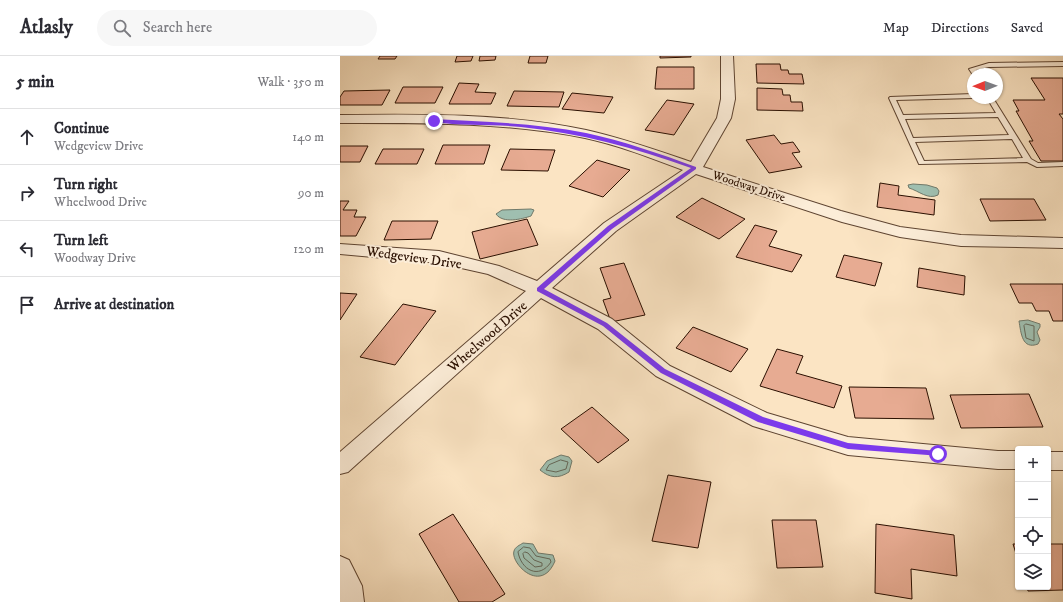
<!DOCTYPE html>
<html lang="en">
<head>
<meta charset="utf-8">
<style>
	:root { --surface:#fff; --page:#f7f7f7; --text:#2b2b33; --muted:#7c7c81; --line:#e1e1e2 }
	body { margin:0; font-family:"IM FELL DW Pica",serif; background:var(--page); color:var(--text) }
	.controls { position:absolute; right:12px; bottom:12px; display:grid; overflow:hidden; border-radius:4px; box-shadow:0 1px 3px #0004 }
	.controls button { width:36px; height:36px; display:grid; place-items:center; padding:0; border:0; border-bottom:1px solid var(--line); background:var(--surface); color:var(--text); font:20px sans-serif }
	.compass { position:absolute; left:627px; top:12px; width:36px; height:36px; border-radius:50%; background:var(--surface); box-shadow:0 1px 3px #0004; rotate:269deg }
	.stop { position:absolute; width:12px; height:12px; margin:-9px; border:3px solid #7c3aed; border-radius:50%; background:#fff }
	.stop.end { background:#7c3aed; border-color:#fff; box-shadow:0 1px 4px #0008 }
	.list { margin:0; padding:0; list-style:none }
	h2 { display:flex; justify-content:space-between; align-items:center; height:52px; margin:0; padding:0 16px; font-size:17px }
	h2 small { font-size:13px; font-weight:400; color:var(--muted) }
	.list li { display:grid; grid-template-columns:26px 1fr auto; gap:12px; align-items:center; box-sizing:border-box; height:56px; padding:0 16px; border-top:1px solid var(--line) }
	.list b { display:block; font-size:15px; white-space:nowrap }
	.list p { margin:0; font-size:13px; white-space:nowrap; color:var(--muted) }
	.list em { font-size:13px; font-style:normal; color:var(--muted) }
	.icon { flex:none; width:22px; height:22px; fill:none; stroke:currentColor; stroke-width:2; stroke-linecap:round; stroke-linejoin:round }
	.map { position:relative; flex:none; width:723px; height:546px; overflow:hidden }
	header { display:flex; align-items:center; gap:24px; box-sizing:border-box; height:56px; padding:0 20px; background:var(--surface); border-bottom:1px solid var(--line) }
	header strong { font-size:19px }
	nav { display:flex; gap:22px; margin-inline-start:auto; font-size:14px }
	.search { width:280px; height:36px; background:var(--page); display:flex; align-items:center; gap:10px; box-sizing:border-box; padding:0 14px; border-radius:22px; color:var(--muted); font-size:15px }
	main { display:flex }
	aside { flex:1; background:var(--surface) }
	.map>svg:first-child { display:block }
	.water { fill:#9fbfb0; stroke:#70796a }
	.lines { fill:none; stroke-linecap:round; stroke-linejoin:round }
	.shore { stroke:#646758; stroke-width:1 }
	.building { fill:#e7ab92; stroke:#2a0f00 }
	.service-casing { stroke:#5e4431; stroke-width:2 }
	.minor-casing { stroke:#5e4431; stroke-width:2 }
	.service { fill:#fcedd8; fill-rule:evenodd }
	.minor { fill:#fcedd8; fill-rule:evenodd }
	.route { fill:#7c3aed }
	.labels { text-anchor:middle; stroke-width:4; stroke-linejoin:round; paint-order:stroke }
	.far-street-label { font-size:12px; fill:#2a0f00; stroke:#fcedd8 }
	.street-label { font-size:14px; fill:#2a0f00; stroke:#fcedd8 }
</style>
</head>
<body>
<header>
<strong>Atlasly</strong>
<div class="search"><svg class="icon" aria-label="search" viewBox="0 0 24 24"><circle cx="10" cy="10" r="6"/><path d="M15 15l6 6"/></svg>Search here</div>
<nav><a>Map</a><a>Directions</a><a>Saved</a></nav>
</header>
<main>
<aside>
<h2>5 min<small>Walk · 350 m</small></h2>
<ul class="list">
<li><svg class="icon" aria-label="ahead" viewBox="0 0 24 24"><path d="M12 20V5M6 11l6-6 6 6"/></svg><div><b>Continue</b><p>Wedgeview Drive</p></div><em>140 m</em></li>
<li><svg class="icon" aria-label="right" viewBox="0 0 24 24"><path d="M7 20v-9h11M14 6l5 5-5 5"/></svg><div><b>Turn right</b><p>Wheelwood Drive</p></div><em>90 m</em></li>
<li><svg class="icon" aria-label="left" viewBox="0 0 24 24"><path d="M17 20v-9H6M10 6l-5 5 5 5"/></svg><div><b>Turn left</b><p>Woodway Drive</p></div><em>120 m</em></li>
<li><svg class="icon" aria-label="arrive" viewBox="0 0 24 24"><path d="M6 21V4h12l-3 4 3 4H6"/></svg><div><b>Arrive at destination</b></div></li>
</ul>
</aside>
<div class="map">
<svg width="723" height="546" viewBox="0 0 723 546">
	<rect width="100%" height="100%" fill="#fbe4c3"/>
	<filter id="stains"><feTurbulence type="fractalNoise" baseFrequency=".005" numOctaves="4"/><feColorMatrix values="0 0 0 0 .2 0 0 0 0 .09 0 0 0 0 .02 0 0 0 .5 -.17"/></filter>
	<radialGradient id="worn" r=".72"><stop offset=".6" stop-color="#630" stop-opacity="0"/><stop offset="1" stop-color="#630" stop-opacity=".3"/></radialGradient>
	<g class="water">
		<path d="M573 128 587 129 597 132 599 135 598 139C588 144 579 135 569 132L568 129Z"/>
		<path d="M191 153 194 154 191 160C182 163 163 168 156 158L162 154Z"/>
		<path d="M688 264 700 268V271L697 276 700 284 698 288C682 294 681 277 679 265Z"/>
		<path d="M221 399 229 401 232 405 229 416C218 423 210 422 200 414L207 405Z"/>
		<path d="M183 487 193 488 198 497 213 499 215 505C201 539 170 507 174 495 175 491 180 489 183 487Z"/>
	</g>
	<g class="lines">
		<g class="shore">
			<path d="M686 268 694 270V285L686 282 684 270Z"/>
			<path d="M221 404 228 406 226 413 216 416 206 414 209 409Z"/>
			<path d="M184 491 190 492 196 500 210 503 211 506C199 524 181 514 178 496Z"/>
			<path d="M185 496 188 497 194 504 202 507V510L195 511 184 502 183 498Z"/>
		</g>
	</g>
	<g class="building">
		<path d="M40 0H57L55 3H38Z"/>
		<path d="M117 0H133L131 5 115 6Z"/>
		<path d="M140 0H156L155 4 139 5Z"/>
		<path d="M190 0H208L206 7H188Z"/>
		<path d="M320 0H351V1L320 2Z"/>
		<path d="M416 8H440L441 14H448L449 18H462L464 28 417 27Z"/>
		<path d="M317 11H354V33H315Z"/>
		<path d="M691 22H723V58H719L723 63V105H701L689 85H693L676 55H679L673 44H705Z"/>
		<path d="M119 27 139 28 135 36 156 37 151 48H109Z"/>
		<path d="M63 31H103L95 47H55Z"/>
		<path d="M417 32 442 33 443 39H450L451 46H462L463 55 417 54Z"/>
		<path d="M50 34 42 49H0V41L4 35Z"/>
		<path d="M174 35 224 36 219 51 167 50Z"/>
		<path d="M232 37 273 41 264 57 222 53Z"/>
		<path d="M327 44 354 48 334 79 305 74Z"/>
		<path d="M434 79 441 88 453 86 460 96 452 97 462 111 429 117 406 84Z"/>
		<path d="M103 89H150L144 108H95Z"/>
		<path d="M0 90H28L20 106H0Z"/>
		<path d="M43 93H84L77 108H35Z"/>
		<path d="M170 93 215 94 208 115 161 114Z"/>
		<path d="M257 104 290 114 263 141 229 130Z"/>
		<path d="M540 127 559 130 558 139 595 144 594 159 537 151Z"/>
		<path d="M362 142 405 163 379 183 336 161Z"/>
		<path d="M640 143H694L706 164 650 165Z"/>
		<path d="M0 145H9L3 154H17L14 161H26L16 180H0Z"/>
		<path d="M187 163 198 189 140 203 132 176Z"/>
		<path d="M52 165H98L91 183 44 184Z"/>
		<path d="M415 169 437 175 429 190 462 199 452 216 396 201Z"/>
		<path d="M504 199 542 207 535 230 496 221Z"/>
		<path d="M284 207 305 259 271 266 263 244 271 242 260 212Z"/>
		<path d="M579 212 625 220 624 239 577 231Z"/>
		<path d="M670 228H723V265H713L709 255H696L692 247H679Z"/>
		<path d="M0 237 17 238 0 264Z"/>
		<path d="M63 248 96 255 55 309 20 301Z"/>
		<path d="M353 271 408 293 391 316 336 292Z"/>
		<path d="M437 293 463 300 456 317 502 330 494 352 420 330Z"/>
		<path d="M509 331 586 332 594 363 515 362Z"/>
		<path d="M689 338 703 371 621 372 610 339Z"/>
		<path d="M252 351 289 384 258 407 221 373Z"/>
		<path d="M328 419 371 426 358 492 312 485Z"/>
		<path d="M113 458 165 538 152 546H119L79 478Z"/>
		<path d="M432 464H476L483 511 437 512Z"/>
		<path d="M536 468 614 479 617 520 571 513 572 543 535 537Z"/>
		<path d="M673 488H678V504Z"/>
		<path d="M708 488H723V534L688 535 687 531H708Z"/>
	</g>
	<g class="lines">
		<defs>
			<g id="service">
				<path d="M723 6V10L649 11 636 14 638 18H633V19L629 13 649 7Z"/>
				<path d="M633 38V42L556 44 563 59 656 57 647 42H653L691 103 698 107 723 106V110L697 111 687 106 579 108 549 42 550 41ZM658 61 669 79 573 82 565 63ZM672 83 683 102 584 105 575 86Z"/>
			</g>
			<g id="minor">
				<path d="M381 0H393L395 43 391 62 363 111 501 155 560 171 621 179 723 182V192L621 190 560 181 502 166 356 118 276 175 212 232 272 263 330 310 427 357 508 381 658 395H678V413H658L508 399 413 370 316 320 258 273 201 242 8 416 0 418V396L186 235 148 218 99 207 0 198V188L99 195 159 210 197 225 264 167 343 114C311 102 278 89 245 82 165 66 81 67 0 67V59C81 58 166 57 246 74 282 82 316 94 351 106L377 62 381 43Z"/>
				<rect x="708" y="396" width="15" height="18"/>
				<path d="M0 500 9 504 22 530 24 546H0Z"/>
			</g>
		</defs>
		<use href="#service" class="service-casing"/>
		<use href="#minor" class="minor-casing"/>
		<use href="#service" class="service"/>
		<use href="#minor" class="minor"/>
	</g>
	<path class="route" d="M94 63C145 66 196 67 246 77 283 85 321 98 356 111V113L272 173 204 233 267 267 325 313 423 361 508 387 598 395 601 396V400L508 393 418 366 321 317 263 270 197 235V232L268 170 351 112C295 92 240 77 181 71 152 68 122 70 93 66Z"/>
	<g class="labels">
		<g class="far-street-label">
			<text transform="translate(409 130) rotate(18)" y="4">Woodway Drive</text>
		</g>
		<g class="street-label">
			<text transform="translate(74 201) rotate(8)" y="5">Wedgeview Drive</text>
			<text transform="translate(147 280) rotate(-41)" y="5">Wheelwood Drive</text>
		</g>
	</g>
	<rect width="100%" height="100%" filter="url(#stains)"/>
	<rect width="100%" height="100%" fill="url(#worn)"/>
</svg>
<div class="controls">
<button>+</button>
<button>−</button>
<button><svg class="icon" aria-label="locate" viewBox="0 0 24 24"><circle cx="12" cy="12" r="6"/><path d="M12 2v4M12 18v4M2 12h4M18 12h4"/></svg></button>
<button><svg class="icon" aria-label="layers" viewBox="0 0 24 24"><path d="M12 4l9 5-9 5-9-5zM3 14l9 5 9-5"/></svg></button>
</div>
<svg class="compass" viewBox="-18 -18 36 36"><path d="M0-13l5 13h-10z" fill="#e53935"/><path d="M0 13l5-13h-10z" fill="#7c7c81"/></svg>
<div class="stop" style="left:598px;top:398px"></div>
<div class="stop end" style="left:94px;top:65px"></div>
</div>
</main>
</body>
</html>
